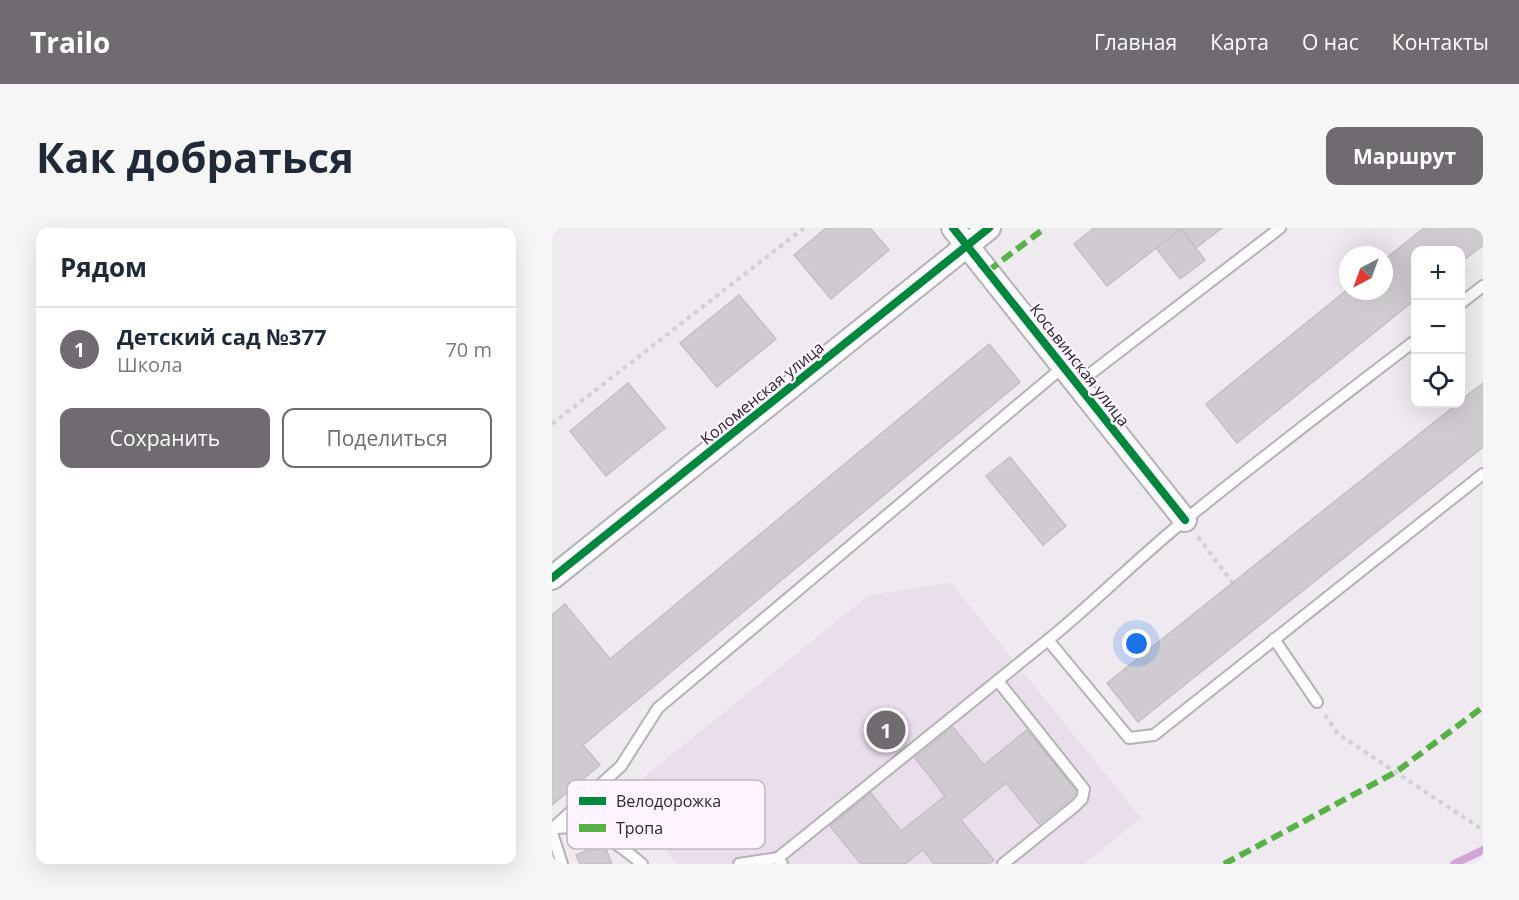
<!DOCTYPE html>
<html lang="ru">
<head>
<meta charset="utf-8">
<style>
	:root { --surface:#fff; --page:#f6f6f7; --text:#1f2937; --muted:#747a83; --line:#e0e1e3; --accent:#706b71 }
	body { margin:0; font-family:"Open Sans",sans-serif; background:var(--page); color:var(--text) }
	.controls { position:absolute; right:18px; top:18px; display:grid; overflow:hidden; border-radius:12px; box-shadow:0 6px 24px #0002 }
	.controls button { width:54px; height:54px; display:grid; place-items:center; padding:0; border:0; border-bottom:2px solid var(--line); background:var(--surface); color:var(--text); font:30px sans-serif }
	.compass { position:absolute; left:787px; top:18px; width:54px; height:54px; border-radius:50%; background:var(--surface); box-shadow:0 6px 24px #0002; rotate:221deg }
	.you { position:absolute; left:585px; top:416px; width:21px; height:21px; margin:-15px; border:4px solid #fff; border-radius:50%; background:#1a73e8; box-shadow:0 0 0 9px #1a73e833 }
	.badge { display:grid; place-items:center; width:39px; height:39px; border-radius:50%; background:var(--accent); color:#fff; font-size:20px; font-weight:700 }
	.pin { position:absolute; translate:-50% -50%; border:3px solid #fff; box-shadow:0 2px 6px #0006 }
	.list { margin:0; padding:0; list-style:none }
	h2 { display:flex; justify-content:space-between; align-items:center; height:78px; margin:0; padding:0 24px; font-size:26px }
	h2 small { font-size:20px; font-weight:400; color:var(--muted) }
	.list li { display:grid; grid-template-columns:39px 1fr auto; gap:18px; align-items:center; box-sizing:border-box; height:84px; padding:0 24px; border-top:2px solid var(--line) }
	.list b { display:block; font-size:22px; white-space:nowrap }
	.list p { margin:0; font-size:20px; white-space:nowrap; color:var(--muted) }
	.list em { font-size:20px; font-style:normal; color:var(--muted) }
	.actions { display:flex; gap:12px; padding:18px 24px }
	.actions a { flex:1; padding:14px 0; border:2px solid var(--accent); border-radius:12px; text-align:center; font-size:21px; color:var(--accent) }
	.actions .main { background:var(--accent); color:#fff }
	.icon { flex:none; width:33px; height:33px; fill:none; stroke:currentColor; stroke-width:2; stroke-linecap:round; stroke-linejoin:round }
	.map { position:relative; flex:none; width:931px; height:636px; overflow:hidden; border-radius:12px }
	header { display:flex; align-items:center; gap:36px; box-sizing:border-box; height:84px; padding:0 30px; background:var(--accent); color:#fff }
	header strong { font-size:28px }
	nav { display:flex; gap:33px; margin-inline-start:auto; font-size:21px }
	.intro { display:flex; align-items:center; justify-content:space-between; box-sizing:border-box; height:144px; padding:0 36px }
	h1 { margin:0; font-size:42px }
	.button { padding:15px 27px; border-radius:12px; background:var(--accent); color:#fff; font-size:21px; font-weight:700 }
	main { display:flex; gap:36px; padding:0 36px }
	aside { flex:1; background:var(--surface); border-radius:12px; box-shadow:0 6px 24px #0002 }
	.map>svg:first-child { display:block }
	.built { fill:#eadeec }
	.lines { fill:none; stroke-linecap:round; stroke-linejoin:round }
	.stream { stroke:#d1a5d5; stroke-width:8 }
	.building { fill:#d0cbd1; stroke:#c4bfc5; stroke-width:1.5 }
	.service-casing { stroke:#b6b1b6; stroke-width:14 }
	.minor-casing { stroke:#b6b1b6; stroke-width:26 }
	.path { stroke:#d2d0d3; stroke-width:4; stroke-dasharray:4.5 4.5; stroke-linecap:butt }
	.service { stroke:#fdfcfd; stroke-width:10 }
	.minor { stroke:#fdfcfd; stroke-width:22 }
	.quiet { stroke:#56b246; stroke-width:6; stroke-dasharray:12 6; stroke-linecap:butt }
	.cycleway-casing { stroke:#fef4ff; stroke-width:11 }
	.cycleway { stroke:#00873e; stroke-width:8 }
	.labels { text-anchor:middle; stroke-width:4.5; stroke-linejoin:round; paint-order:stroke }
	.street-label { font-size:16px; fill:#2c272c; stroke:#fef4ff }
	.key { fill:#fef4ff; stroke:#bfb6c0; stroke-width:1.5 }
	.key-label { font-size:16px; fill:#2c272c }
</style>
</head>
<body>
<header>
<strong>Trailo</strong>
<nav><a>Главная</a><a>Карта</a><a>О нас</a><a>Контакты</a></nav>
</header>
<div class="intro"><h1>Как добраться</h1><a class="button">Маршрут</a></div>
<main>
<aside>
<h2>Рядом<small></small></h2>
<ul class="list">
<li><span class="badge">1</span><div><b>Детский сад №377</b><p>Школа</p></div><em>70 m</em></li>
</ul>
<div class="actions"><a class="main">Сохранить</a><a>Поделиться</a></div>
</aside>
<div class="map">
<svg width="931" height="636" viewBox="0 0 931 636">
	<rect width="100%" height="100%" fill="#efe9f0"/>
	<path class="built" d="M399 355 589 590 532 636H125L70 567 317 367Z"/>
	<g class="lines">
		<path class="stream" d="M902 636 931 622"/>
	</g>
	<g class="building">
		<path d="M274 0H318L337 22 279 71 242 27Z"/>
		<path d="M542 0H629V1L555 58 522 16Z"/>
		<path d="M629 0H670L644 20Z"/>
		<path d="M872 0H931V17L908 35V22H864V71L685 215 654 176 796 61V63H832V32Z"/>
		<path d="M629 1 653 32 628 51 604 20Z"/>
		<path d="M187 67 224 111 165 159 128 115Z"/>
		<path d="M437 116 468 154 31 517 48 537 0 577V387L13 376 58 431Z"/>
		<path d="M76 155 113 200 54 248 18 203Z"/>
		<path d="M931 155V219L586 494 555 455 905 176H908V173Z"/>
		<path d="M458 229 514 298 491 317 434 248Z"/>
		<path d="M401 499 432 537 475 502 526 565 487 596 454 555 409 592 442 632 437 636H382L371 622 353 636H309L278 598 319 565 349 603 393 568 363 530Z"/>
		<path d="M52 616 60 636H28L24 627Z"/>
	</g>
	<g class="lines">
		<defs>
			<g id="service">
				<path d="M908 76 931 58"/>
				<path d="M864 112C787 171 709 230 633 292 586 330 543 374 496 412L577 510 602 507 931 246"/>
				<path d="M525 156 728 0"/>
				<path d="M722 411 765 474"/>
				<path d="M446 453 532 561 530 571 523 578 451 636"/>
				<path d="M0 601 69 538 106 480 511 139"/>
				<path d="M0 601C37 594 63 613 90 636"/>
				<path d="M0 605 10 636"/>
				<path d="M187 636 226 630"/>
				<path d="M230 636 226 630 496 412"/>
			</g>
			<g id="minor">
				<path d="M401 0 633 292"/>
				<path d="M0 350 437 0"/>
			</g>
		</defs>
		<use href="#service" class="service-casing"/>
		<use href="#minor" class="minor-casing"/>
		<g class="path">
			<path d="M0 196 252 0"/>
			<path d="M646 309 680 354"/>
			<path d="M773 487 786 506 931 602"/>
		</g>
		<use href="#service" class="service"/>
		<use href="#minor" class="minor"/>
		<g class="quiet">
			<path d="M436 43 493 0"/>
			<path d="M672 636 844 544 931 479"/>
		</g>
		<defs>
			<g id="cycleway">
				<path d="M401 0 633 292"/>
				<path d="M0 350 437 0"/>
			</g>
		</defs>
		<use href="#cycleway" class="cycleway-casing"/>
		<use href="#cycleway" class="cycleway"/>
	</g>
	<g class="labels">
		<g class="street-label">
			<text transform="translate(528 137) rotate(52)" y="6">Косьвинская улица</text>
			<text transform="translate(210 165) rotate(-39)" y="6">Коломенская улица</text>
		</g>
	</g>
	<rect x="15" y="552" width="198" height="69" rx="9" class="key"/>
	<rect x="27" y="569" width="27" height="8" fill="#00873e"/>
	<rect x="27" y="596" width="27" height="8" fill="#56b246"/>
	<g class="key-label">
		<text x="64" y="579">Велодорожка</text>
		<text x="64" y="606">Тропа</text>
	</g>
</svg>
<div class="controls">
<button>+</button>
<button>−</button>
<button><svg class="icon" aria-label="locate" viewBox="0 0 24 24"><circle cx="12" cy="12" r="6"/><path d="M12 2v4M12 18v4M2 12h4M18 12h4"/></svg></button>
</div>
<svg class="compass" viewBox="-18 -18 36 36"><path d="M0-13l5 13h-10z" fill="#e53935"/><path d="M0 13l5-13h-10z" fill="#747a83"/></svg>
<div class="you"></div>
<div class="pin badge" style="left:334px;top:502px">1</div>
</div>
</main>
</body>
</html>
